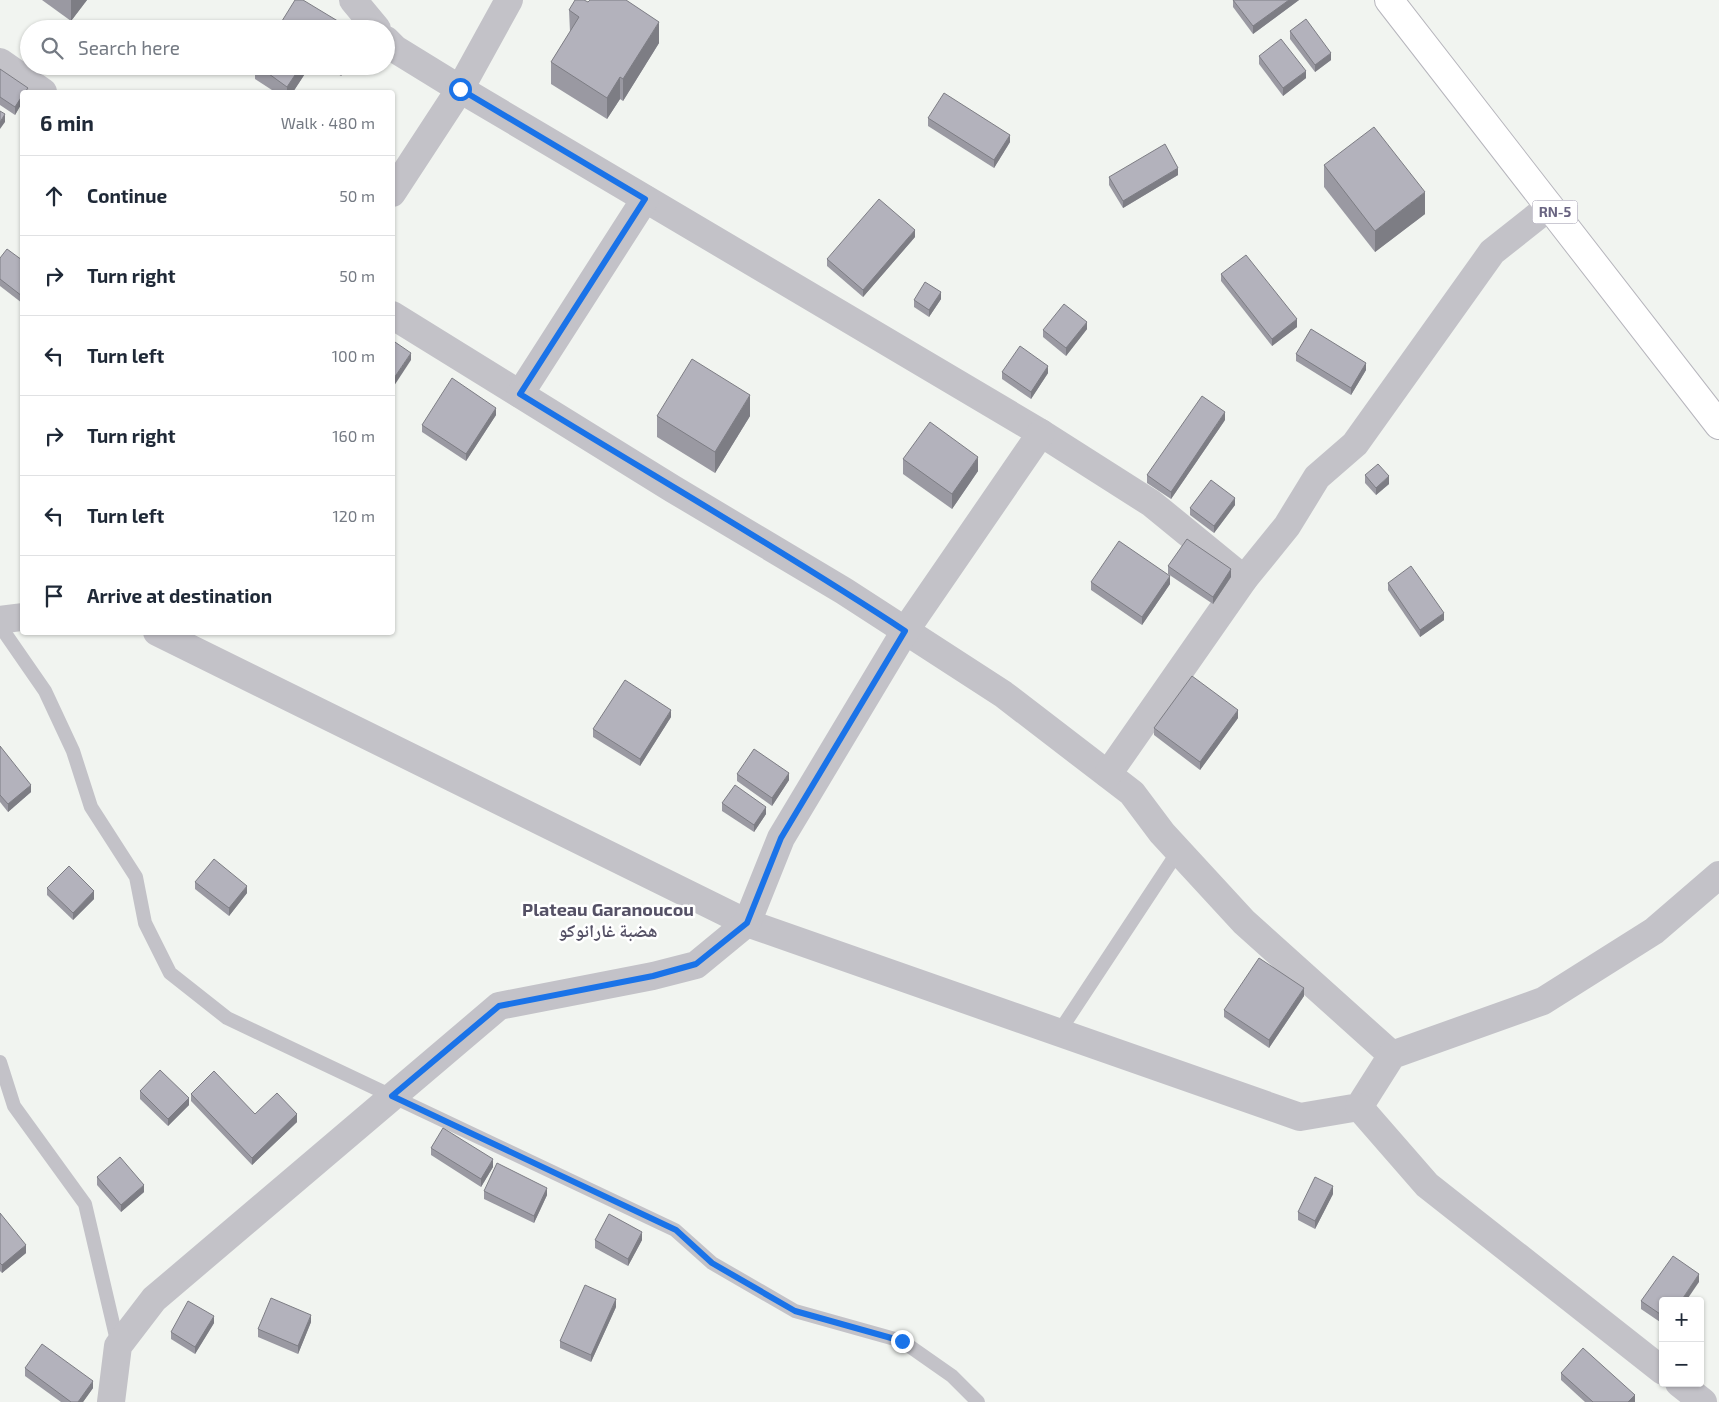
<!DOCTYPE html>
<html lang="en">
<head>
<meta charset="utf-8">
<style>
	:root { --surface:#fff; --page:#f6f6f7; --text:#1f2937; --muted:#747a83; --line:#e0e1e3 }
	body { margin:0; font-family:"Exo 2","Noto Naskh Arabic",sans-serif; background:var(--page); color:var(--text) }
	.controls { position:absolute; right:15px; bottom:15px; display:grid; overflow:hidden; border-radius:5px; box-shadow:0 1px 4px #0004 }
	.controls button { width:45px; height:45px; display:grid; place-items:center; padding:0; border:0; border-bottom:1px solid var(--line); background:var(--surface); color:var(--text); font:25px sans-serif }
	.stop { position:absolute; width:15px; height:15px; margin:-11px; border:4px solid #1a73e8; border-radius:50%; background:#fff }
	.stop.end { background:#1a73e8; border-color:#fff; box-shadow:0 1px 5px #0008 }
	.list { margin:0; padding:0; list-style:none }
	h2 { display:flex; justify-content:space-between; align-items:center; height:65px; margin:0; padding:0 20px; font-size:21px }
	h2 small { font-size:16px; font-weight:400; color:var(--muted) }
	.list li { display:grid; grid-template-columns:32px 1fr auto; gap:15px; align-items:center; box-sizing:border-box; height:80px; padding:0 20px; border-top:1px solid var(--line) }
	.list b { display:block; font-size:19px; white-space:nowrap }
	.list em { font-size:16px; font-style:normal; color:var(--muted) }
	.icon { flex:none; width:28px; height:28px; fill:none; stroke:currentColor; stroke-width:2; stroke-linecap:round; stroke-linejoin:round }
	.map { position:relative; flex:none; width:1719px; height:1402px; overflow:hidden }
	.search { position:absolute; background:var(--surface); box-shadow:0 1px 4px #0004; left:20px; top:20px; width:375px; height:55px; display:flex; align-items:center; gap:12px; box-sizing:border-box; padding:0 18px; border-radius:28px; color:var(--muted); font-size:19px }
	.panel { position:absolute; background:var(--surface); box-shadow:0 1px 4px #0004; left:20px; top:90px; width:375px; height:545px; border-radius:5px }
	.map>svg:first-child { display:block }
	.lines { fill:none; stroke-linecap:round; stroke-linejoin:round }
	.primary-casing { stroke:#b6b5bc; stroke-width:30 }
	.service { stroke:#c3c2c8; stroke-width:14 }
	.minor { stroke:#c3c2c8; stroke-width:28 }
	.primary { stroke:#fff; stroke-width:28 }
	.wall { fill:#9a99a2 }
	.shaded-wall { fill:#7d7d84 }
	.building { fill:#b3b2bc; stroke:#7d7d84 }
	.route { stroke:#1a73e8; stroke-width:6 }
	.labels { text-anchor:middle; stroke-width:5; stroke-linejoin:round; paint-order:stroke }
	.shield { fill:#fff; stroke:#9692a7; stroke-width:1 }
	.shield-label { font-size:14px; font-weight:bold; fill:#696481 }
	.quarter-label { font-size:18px; font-weight:bold; fill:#555166; stroke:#fff }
</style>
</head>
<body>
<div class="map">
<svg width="1719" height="1402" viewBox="0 0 1719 1402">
	<rect width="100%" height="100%" fill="#f1f4f0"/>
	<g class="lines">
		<defs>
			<path id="primary" d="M1389 0 1719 425"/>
		</defs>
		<use href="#primary" class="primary-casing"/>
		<g class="service">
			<path d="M0 626 45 691 73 751 91 807 136 877 145 923 170 973 227 1018 675 1230 712 1263 795 1311 902 1341 952 1376 978 1402"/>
			<path d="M1059 1032 1179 850"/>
			<path d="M0 1062 14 1106 85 1204 118 1345"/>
		</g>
		<g class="minor">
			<path d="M353 0 377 29"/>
			<path d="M386 40 395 49 460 89 1041 433 1151 503 1244 579"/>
			<path d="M0 62 43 92"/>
			<path d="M392 193 460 89 509 0"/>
			<path d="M392 315 673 489 844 591 1003 694 1132 793 1162 833 1244 922 1392 1055"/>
			<path d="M520 394 645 199"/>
			<path d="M0 620 22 617"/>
			<path d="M157 632 747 923 1300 1117 1359 1107 1392 1055 1543 1001 1654 931 1719 875"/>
			<path d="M1108 774 1244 579 1287 526 1317 477 1355 444 1492 252 1550 206"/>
			<path d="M1359 1107 1427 1185 1663 1371"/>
			<path d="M1679 1383 1703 1402"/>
			<path d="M111 1402 118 1346 154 1299 499 1006 653 976 696 965 747 923 781 838 905 631 1041 433"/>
		</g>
		<use href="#primary" class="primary"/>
	</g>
	<g class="wall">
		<path d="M42 0H87L71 21Z"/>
		<path d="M1233 0H1299L1253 34 1233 7Z"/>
		<path d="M569 10 659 43 623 101 620 99 607 119 551 84V62L570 32Z"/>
		<path d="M1290 31 1331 60 1315 72 1290 39Z"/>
		<path d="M1259 56 1306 78 1283 96 1259 64Z"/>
		<path d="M255 66H310L293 92H275L255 79Z"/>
		<path d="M326 66H347L341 76Z"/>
		<path d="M0 69 28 92 15 115 0 105Z"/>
		<path d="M928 118 1010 142 994 168 928 126Z"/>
		<path d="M1324 165 1425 214 1375 252 1324 187Z"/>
		<path d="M1178 175 1123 208 1109 185V177Z"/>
		<path d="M915 237 863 297 827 266V259Z"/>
		<path d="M0 258 22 260V303L0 286Z"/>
		<path d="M1221 274 1297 327 1272 346 1221 281Z"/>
		<path d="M941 299 929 317 914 307V300Z"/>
		<path d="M1087 329 1066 356 1043 337V330Z"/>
		<path d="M1296 354 1366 370 1351 395 1296 361Z"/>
		<path d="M1002 372 1048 373 1031 399 1002 379Z"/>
		<path d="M496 415 466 461 422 432V425Z"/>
		<path d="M657 416H750L715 473 657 437Z"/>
		<path d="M1225 420 1171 499 1147 483V475Z"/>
		<path d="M903 459 978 471 952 509 903 474Z"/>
		<path d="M1365 475 1389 484 1376 495 1365 483Z"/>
		<path d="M1235 505 1214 533 1190 515V508Z"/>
		<path d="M1168 566 1231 577 1213 604 1168 574Z"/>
		<path d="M1091 582 1170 584 1142 625 1091 590Z"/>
		<path d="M1388 583 1444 620 1420 637 1388 590Z"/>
		<path d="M671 717 640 766 593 737V729Z"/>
		<path d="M1238 718 1200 770 1154 735V728Z"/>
		<path d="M0 746 31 792 8 812 0 802Z"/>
		<path d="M737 774 789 780 772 806 737 781Z"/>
		<path d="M722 803 766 814 754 832 722 811Z"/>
		<path d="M195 882 247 893 229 916 195 889Z"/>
		<path d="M47 888 94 899 73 920 47 895Z"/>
		<path d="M1304 996 1269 1048 1224 1017V1010Z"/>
		<path d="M140 1091 189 1105 168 1126 140 1099Z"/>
		<path d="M191 1094 255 1114 297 1122 252 1165 191 1101Z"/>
		<path d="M431 1148 493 1167 481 1187 431 1155Z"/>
		<path d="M97 1177 144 1192 121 1212 97 1185Z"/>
		<path d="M484 1191 547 1195 534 1223 484 1199Z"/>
		<path d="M1333 1194 1315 1229 1298 1220V1212Z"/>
		<path d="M0 1213 26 1253 2 1273 0 1271Z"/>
		<path d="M595 1240H642L628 1266 595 1248Z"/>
		<path d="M1699 1282 1663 1301V1324L1641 1309V1301Z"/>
		<path d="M616 1307 591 1362 560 1348V1341Z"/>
		<path d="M311 1322 298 1354 258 1337V1329Z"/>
		<path d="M214 1323 195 1354 171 1339V1332Z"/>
		<path d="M25 1368 93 1388 83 1402H61L25 1376Z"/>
		<path d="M1561 1373 1635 1402H1585L1561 1380Z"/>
	</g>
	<g class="shaded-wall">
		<path d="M71 0H87L71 21Z"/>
		<path d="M1289 0H1299L1253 34V26Z"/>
		<path d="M659 22V43L623 101V79Z"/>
		<path d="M1331 53V60L1315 72V65Z"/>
		<path d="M301 66H310L293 92H287V87Z"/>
		<path d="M341 66H347L341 76Z"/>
		<path d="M1306 71V78L1283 96V88Z"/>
		<path d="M620 77V99L607 119V98Z"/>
		<path d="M22 96V103L15 115V107Z"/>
		<path d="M5 114V122L0 129V122Z"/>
		<path d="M1010 135V142L994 168V160Z"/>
		<path d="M1178 168V175L1123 208V201Z"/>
		<path d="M1425 192V214L1375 252V231Z"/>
		<path d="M915 230V237L863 297V290Z"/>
		<path d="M941 292V299L929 317V310Z"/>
		<path d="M1297 319V327L1272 346V339Z"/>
		<path d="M1087 322V329L1066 356V348Z"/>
		<path d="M411 353V360L392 389V381Z"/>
		<path d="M1366 363V370L1351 395V388Z"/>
		<path d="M1048 366V373L1031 399V392Z"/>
		<path d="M750 395V416L715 473V452Z"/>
		<path d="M496 408V415L466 461V454Z"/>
		<path d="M1225 412V420L1171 499V492Z"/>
		<path d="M978 457V471L952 509V494Z"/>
		<path d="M1389 476V484L1376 495V488Z"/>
		<path d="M1235 498V505L1214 533V526Z"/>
		<path d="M1231 569V577L1213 604V597Z"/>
		<path d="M1170 576V584L1142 625V617Z"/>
		<path d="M1444 613V620L1420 637V630Z"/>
		<path d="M671 710V717L640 766V759Z"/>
		<path d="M1238 710V718L1200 770V762Z"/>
		<path d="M789 773V780L772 806V798Z"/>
		<path d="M31 785V792L8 812V804Z"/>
		<path d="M766 807V814L754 832V825Z"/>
		<path d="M247 886V893L229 916V908Z"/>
		<path d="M94 891V899L73 920V913Z"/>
		<path d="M1304 988V996L1269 1048V1040Z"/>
		<path d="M189 1098V1105L168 1126V1119Z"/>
		<path d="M297 1114V1122L252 1165V1158Z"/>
		<path d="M493 1159V1167L481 1187V1179Z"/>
		<path d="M144 1185V1192L121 1212V1205Z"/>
		<path d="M1333 1186V1194L1315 1229V1221Z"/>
		<path d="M547 1188V1195L534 1223V1216Z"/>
		<path d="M642 1232V1240L628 1266V1259Z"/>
		<path d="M26 1245V1253L2 1273V1265Z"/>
		<path d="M1699 1274V1282L1686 1301H1681Z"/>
		<path d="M616 1299V1307L591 1362V1355Z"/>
		<path d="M311 1315V1322L298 1354V1346Z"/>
		<path d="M214 1316V1323L195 1354V1347Z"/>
		<path d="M93 1381V1388L83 1402H78Z"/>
		<path d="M1635 1395V1402H1628Z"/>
	</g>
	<g class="building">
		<path d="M295 0H303L351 29H277Z"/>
		<path d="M575 0H584L588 2 590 0H626L659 22 623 79 620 77 607 98 551 62 579 17 569 10Z"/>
		<path d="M1233 0H1289L1253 26Z"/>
		<path d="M1306 19 1331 53 1315 65 1290 31Z"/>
		<path d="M1281 39 1306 71 1283 88 1259 56Z"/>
		<path d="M258 66H301L287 87Z"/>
		<path d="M0 69 28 88 25 92H22V96L15 107 0 97Z"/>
		<path d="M944 93 1010 135 994 160 928 118Z"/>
		<path d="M0 111 5 114 0 122Z"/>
		<path d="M1374 127 1425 192 1375 231 1324 165Z"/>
		<path d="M1165 144 1178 168 1123 201 1109 177Z"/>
		<path d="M879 199 915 230 863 290 827 259Z"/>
		<path d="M7 249 22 260V296L0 279V258Z"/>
		<path d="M1246 255 1297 319 1272 339 1221 274Z"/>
		<path d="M925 282 941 292 929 310 914 300Z"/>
		<path d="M1064 304 1087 322 1066 348 1043 330Z"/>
		<path d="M1311 329 1366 363 1351 388 1296 354Z"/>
		<path d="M392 340 411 353 392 381Z"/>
		<path d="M1020 346 1048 366 1031 392 1002 372Z"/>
		<path d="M692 359 750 395 715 452 657 416Z"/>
		<path d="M452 378 496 408 466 454 422 425Z"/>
		<path d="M1202 396 1225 412 1171 492 1147 475Z"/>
		<path d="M930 422 978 457 952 494 903 459Z"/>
		<path d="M1378 464 1389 476 1376 488 1365 475Z"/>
		<path d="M1211 480 1235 498 1214 526 1190 508Z"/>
		<path d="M1187 539 1231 569 1213 597 1168 566Z"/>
		<path d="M1119 541 1170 576 1142 617 1091 582Z"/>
		<path d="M1411 566 1444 613 1420 630 1388 583Z"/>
		<path d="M1192 676 1238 710 1200 762 1154 728Z"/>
		<path d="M625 680 671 710 640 759 593 729Z"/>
		<path d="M0 746 31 785 8 804 0 795Z"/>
		<path d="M754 749 789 773 772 798 737 774Z"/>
		<path d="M735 785 766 807 754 825 722 803Z"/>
		<path d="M214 859 247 886 229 908 195 882Z"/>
		<path d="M69 866 94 891 73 913 47 888Z"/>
		<path d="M1259 958 1304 988 1269 1040 1224 1010Z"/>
		<path d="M160 1070 189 1098 168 1119 140 1091Z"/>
		<path d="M214 1071 255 1114 277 1093 297 1114 252 1158 191 1094Z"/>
		<path d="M443 1128 493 1159 481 1179 431 1148Z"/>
		<path d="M120 1157 144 1185 121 1205 97 1177Z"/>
		<path d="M497 1163 547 1188 534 1216 484 1191Z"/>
		<path d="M1315 1177 1333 1186 1315 1221 1298 1212Z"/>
		<path d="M0 1213 26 1245 2 1265 0 1263Z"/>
		<path d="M609 1214 642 1232 628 1259 595 1240Z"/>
		<path d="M1673 1256 1699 1274 1681 1301H1663V1316L1641 1301Z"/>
		<path d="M585 1285 616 1299 591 1355 560 1341Z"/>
		<path d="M271 1298 311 1315 298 1346 258 1329Z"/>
		<path d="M188 1301 214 1316 195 1347 171 1332Z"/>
		<path d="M42 1344 93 1381 78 1402H71L25 1368Z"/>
		<path d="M1583 1348 1635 1395 1628 1402H1593L1561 1373Z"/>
	</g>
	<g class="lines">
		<path class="route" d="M460 89 645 199 520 394C648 473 779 548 905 631L781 838 747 923 696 964 653 976 499 1006 392 1096 676 1230 712 1263 795 1311 902 1341"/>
	</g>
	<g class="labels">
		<rect class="shield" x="1532.5" y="200.5" width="45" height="23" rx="4"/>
		<g class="shield-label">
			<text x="1555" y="217">RN-5</text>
		</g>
		<g class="quarter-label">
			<text x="608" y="916">Plateau Garanoucou<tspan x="608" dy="21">هضبة غارانوكو</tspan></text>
		</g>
	</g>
</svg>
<div class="controls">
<button>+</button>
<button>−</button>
</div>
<div class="stop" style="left:460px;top:89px"></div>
<div class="stop end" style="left:902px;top:1341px"></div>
<div class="search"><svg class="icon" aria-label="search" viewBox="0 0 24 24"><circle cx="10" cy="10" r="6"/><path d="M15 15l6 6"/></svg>Search here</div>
<section class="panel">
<h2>6 min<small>Walk · 480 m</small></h2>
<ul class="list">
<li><svg class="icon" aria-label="ahead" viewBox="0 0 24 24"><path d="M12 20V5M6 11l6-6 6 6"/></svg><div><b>Continue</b></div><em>50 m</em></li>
<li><svg class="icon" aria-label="right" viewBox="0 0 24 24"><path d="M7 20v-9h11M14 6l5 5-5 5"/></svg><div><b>Turn right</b></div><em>50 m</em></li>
<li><svg class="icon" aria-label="left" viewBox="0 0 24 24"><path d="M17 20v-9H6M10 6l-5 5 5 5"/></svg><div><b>Turn left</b></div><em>100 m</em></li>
<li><svg class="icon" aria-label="right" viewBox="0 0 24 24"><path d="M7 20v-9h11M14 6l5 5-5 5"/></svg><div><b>Turn right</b></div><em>160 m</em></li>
<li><svg class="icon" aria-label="left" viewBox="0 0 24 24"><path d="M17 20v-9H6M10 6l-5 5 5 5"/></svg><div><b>Turn left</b></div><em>120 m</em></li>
<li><svg class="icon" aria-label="arrive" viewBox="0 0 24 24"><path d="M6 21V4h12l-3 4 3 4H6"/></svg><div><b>Arrive at destination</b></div></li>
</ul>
</section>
</div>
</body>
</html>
